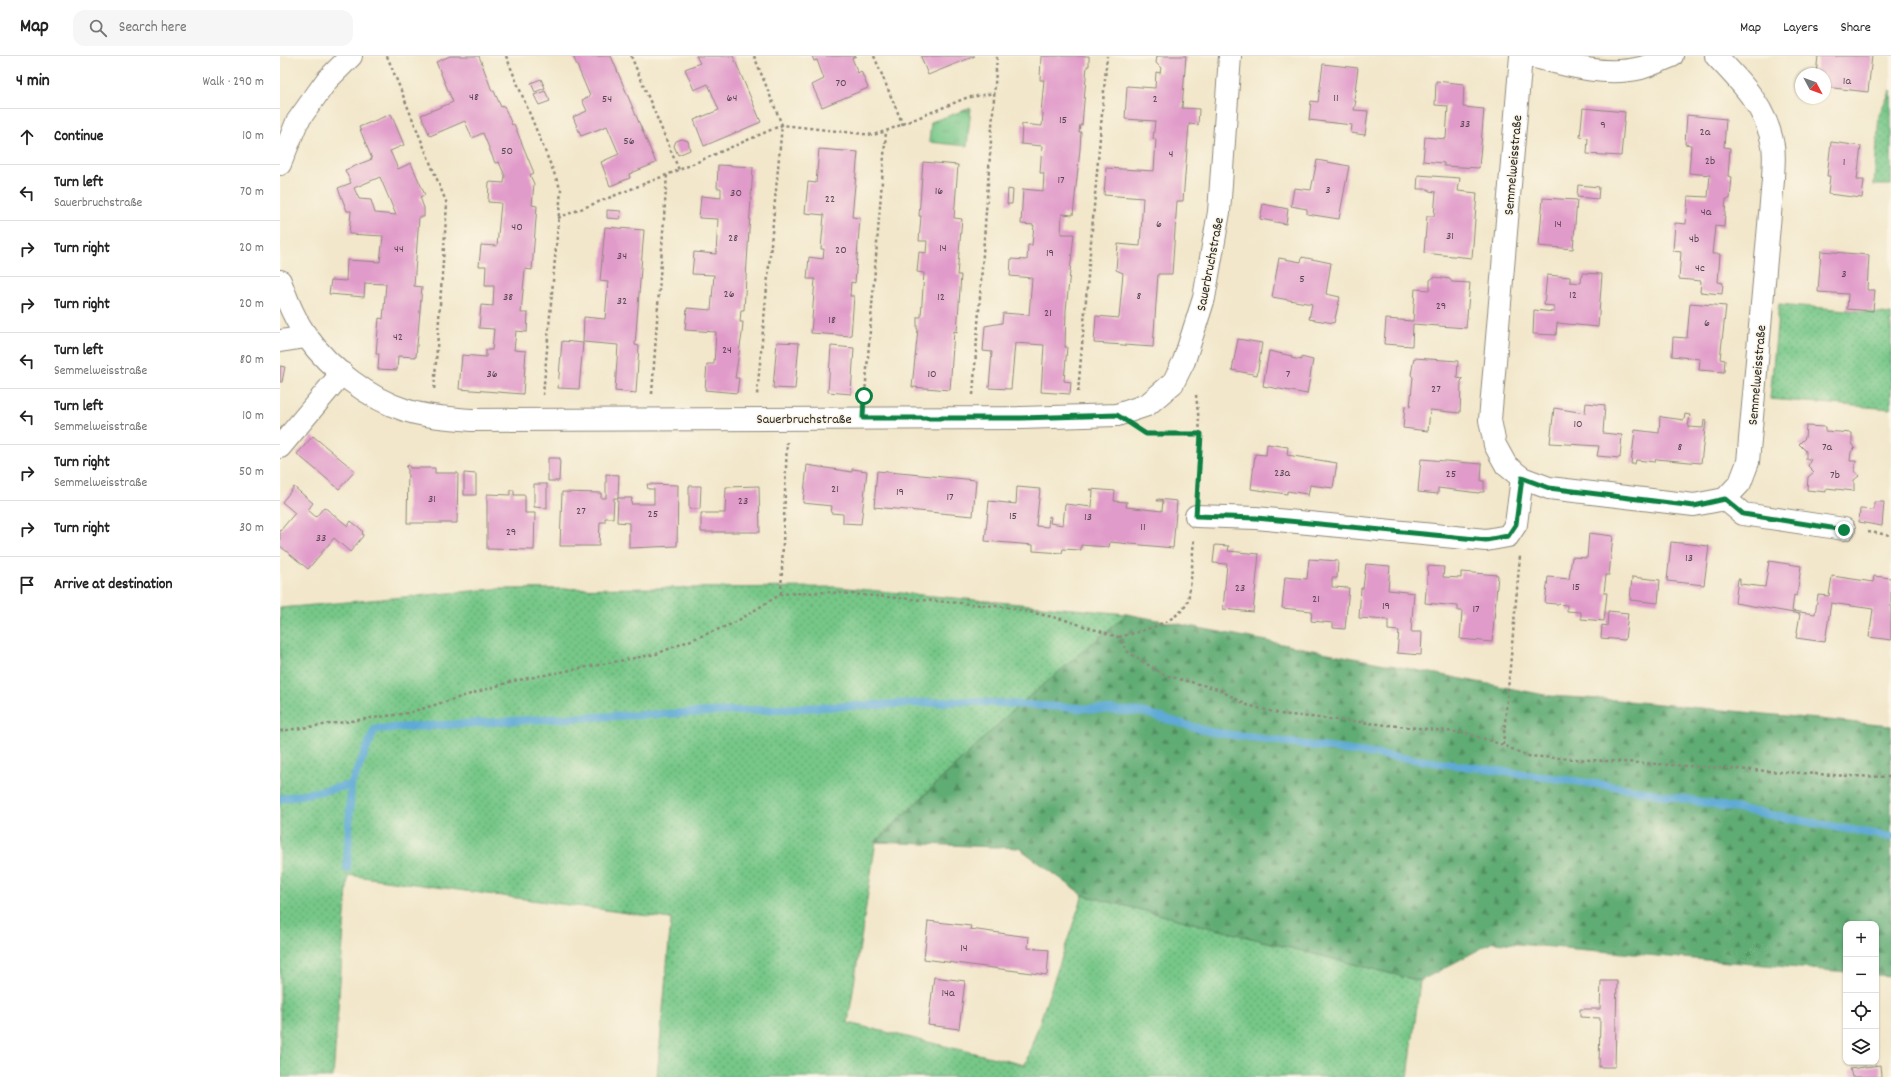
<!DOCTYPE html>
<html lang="en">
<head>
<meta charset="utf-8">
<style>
	:root { --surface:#fff; --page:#f6f6f6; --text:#222; --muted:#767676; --line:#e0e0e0 }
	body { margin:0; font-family:Dekko,sans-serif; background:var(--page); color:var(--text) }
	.controls { position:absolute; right:12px; bottom:12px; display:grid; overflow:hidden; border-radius:8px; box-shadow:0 1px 3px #0004 }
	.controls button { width:36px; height:36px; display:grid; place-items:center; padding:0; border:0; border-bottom:1px solid var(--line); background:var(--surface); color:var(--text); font:20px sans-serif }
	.compass { position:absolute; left:1515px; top:12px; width:36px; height:36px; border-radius:50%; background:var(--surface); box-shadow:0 1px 3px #0004; rotate:131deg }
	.stop { position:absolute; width:12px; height:12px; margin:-9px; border:3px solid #0b8043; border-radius:50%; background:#fff }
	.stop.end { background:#0b8043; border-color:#fff; box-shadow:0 1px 4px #0008 }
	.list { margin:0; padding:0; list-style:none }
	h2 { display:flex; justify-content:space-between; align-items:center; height:52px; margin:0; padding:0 16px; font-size:17px }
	h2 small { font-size:13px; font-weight:400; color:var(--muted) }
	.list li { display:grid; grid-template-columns:26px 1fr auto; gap:12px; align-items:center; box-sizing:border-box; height:56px; padding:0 16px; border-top:1px solid var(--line) }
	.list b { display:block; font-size:15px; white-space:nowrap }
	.list p { margin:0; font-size:13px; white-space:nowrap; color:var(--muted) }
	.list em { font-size:13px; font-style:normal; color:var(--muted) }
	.icon { flex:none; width:22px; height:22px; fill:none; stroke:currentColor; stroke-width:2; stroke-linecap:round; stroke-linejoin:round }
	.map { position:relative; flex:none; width:1611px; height:1021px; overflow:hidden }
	header { display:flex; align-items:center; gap:24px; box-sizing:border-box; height:56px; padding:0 20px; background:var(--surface); border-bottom:1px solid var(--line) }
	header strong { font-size:19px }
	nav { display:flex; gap:22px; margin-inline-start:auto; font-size:14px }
	.search { width:280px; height:36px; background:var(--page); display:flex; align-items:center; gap:10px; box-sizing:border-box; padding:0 14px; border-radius:12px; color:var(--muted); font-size:15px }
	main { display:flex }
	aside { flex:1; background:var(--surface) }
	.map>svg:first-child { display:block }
	.grass { fill:url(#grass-dots); stroke:#50795a }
	.forest { fill:url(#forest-firs); stroke:#466c50 }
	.park { fill:url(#park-tufts); stroke:#50795a }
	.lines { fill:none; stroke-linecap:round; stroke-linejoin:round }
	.stream { stroke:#5eaad6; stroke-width:8 }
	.building { fill:#e19bca; fill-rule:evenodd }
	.minor-casing { stroke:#8e897b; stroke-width:24 }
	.path { stroke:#8e897b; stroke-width:2.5; stroke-dasharray:3 3; stroke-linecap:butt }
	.minor { stroke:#fff; stroke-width:22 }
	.route { stroke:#0b8043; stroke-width:5 }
	.labels { text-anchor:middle; stroke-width:3; stroke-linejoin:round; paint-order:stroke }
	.number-label { font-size:12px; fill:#584753 }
	.street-label { font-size:14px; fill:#2b2b2b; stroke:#fcf5e5 }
</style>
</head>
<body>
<header>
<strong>Map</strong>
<div class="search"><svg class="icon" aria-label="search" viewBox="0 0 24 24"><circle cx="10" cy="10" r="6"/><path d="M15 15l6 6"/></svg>Search here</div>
<nav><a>Map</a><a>Layers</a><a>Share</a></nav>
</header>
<main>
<aside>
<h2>4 min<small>Walk · 290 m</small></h2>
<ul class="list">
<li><svg class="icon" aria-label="ahead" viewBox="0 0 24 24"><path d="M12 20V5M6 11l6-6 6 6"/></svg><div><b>Continue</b></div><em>10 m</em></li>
<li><svg class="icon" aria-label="left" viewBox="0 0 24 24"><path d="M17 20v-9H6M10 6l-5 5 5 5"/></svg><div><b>Turn left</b><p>Sauerbruchstraße</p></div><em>70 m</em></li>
<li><svg class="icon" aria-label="right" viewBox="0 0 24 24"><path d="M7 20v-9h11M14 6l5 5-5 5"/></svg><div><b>Turn right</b></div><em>20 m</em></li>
<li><svg class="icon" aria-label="right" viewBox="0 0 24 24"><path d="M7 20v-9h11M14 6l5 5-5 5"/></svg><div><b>Turn right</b></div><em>20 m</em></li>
<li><svg class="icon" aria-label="left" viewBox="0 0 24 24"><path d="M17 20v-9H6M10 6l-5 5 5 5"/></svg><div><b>Turn left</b><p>Semmelweisstraße</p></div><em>80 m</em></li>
<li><svg class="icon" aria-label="left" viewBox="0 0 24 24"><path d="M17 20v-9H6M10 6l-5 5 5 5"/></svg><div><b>Turn left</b><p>Semmelweisstraße</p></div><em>10 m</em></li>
<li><svg class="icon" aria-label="right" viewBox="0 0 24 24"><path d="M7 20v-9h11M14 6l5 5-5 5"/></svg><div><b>Turn right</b><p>Semmelweisstraße</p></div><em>50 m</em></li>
<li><svg class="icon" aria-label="right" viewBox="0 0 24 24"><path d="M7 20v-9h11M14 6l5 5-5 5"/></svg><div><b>Turn right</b></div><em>30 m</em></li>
<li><svg class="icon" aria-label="arrive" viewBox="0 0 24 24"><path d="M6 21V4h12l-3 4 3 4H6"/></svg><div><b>Arrive at destination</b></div></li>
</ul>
</aside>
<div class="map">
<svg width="1611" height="1021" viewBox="0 0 1611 1021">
	<defs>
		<pattern id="grass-dots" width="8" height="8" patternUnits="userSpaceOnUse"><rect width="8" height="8" fill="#76c788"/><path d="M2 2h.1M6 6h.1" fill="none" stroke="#61a26f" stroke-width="1.8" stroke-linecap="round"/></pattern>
		<pattern id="forest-firs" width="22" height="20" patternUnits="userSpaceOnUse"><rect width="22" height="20" fill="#60ac74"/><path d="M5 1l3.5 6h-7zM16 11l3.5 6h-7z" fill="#4f8c5f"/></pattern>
		<pattern id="park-tufts" width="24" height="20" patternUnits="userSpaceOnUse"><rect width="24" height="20" fill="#76c788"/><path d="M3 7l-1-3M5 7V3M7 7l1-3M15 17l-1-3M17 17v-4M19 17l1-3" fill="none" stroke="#61a26f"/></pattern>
	</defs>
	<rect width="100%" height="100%" fill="#fcf5e5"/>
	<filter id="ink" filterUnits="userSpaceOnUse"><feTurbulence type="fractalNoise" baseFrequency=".025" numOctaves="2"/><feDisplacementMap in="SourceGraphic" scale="8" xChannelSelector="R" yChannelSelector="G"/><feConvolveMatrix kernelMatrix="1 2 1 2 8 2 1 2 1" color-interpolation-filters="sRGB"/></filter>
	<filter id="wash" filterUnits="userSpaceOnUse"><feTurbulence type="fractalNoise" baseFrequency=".012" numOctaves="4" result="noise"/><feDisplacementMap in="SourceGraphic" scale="16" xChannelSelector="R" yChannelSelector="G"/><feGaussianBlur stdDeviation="0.9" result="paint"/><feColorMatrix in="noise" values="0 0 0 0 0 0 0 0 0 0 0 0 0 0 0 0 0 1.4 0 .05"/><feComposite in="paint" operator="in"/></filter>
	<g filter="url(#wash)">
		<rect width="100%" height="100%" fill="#f2e7cb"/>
		<g class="grass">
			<path d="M1611 34V129H1594L1599 58Z"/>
			<path d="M1499 248 1611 258V353L1490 343Z"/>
			<path d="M556 531 847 558 730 657 596 785 568 967 745 1009 803 839 1140 925 1128 1021H377L391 863 68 819 53 1021H0V552L214 533Z"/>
		</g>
		<path class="forest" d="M847 558 1270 640 1337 644 1611 670V920L1596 919V868H1566V916L1213 886 1140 925 803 839 739 792 596 786 730 657Z"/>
		<path class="park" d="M691 52 687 90 649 86 651 66Z"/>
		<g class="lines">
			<g class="stream">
				<path d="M0 743 71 729 95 673 265 663 685 645 862 656 931 676 1339 731 1611 781"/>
				<path d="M67 812 71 729"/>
			</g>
		</g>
		<g id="blocks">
			<g class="building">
				<path d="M170 0H199L212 35H214L221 51 224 50 232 69 234 68 254 117 250 119 254 128 252 149 257 150 252 214 245 213 241 257H248L247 276 236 275 234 294 246 295 243 338 179 333 182 299 206 301V294H212L214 273 199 272 201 249 213 250 214 230H205L206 210H199L201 189 217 190 221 147 208 146 209 126 224 127 225 120 219 106 215 107 203 77 192 82 185 65 150 80 141 59 173 46 156 6Z"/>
				<path d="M293 0H331L376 107 349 118 350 122 330 130 321 106 339 98 327 70 301 80 293 61 307 55 302 44 310 40Z"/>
				<path d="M416 0H453L481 66 424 90 414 64 439 54 428 28 414 34 405 13 420 7Z"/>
				<path d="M532 0H576L572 2 578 17 581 15 588 32 542 51 532 29 544 23 537 4 534 5Z"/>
				<path d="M643 0H695L648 19 641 1Z"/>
				<path d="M761 0H809V10H807L802 69H800L799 76H801L800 93 793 159 782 158 781 178H794L786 254 785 291H787L784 325 791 326 790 338 761 336 764 289 735 287 731 333 709 332 712 296 703 295 705 270 722 267 723 257 749 259 752 222 730 220 731 203 747 204 748 189H752L754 169 741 168 743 133 763 135 764 117H760L762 90 741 88 742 68 762 70 763 57H761L764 24H760Z"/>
				<path d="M877 0H906L902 52 919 53 918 69 909 68 903 145H897L892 218H878L873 291 814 287 816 260 839 262 843 217 836 214 838 188 860 190 863 142 824 139 826 112 874 115 876 83H873L875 65 845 63 847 30 875 32 876 16 880 17 881 12 876 7Z"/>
				<path d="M1538 0H1592L1588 36 1545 31V18H1536Z"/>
				<path d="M1043 8 1078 12 1075 34H1077L1075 36 1074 45H1076L1074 54 1088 55 1085 79 1071 77 1072 69 1029 64 1031 45 1038 46Z"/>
				<path d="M261 23 265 32 255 36 251 27Z"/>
				<path d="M1156 25 1184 28 1183 51 1204 53 1199 112 1164 110V107L1143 105 1145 81 1166 83 1168 50 1155 49Z"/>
				<path d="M265 35 270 45 259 49 254 39Z"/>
				<path d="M1303 52 1345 56 1341 100 1307 98 1308 82 1300 81Z"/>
				<path d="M111 58 124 89 110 95 118 113 131 107 145 139 140 141 144 152V161H139L134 230 142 231 136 301 118 300 117 314 98 313 99 298H96L99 262 103 263 106 228 85 227 84 241 49 238 51 224 66 225 67 204 100 206 103 180 69 178 71 155H67L58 132 71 127 65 114 92 103 79 71ZM100 121 116 159 95 157 91 144 79 143 74 132Z"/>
				<path d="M1407 59 1446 63 1444 91 1450 92 1448 120 1452 121 1450 143H1446L1444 171 1435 170 1432 198H1440L1438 226 1443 227 1442 238 1420 236 1421 225 1399 223 1401 196 1393 195 1395 167 1406 168 1408 140 1428 141 1430 119 1409 117 1411 89 1405 88Z"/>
				<path d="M402 83 408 85 410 94 398 99 394 90 396 85Z"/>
				<path d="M1551 86 1581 90 1577 124H1584L1582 142 1548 138 1550 120H1547Z"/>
				<path d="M539 93 578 96 572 161 580 162 575 227 571 226 570 240H574L571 280 531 277 535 223H527L529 201 543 203 544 193H541L544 159 525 157 528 126 536 127Z"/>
				<path d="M1037 104 1069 110 1059 163 1027 158V153L1011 150 1014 132 1031 134Z"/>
				<path d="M643 106 678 109 674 162 682 163 677 219H681L677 276 674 275 670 334 632 331 638 273H637V261H641L644 217 637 216 639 196 646 197 647 185H639L641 160H639Z"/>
				<path d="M438 109 473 111 464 254H461L460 266H463L462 278 455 322H459L457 337 425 334 427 308H434L436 276 405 274 407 252 431 254 434 219 412 218 414 196 436 198 438 163 419 162 421 140 441 142V132H437Z"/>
				<path d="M1138 119 1180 122 1178 135 1197 137 1192 202 1144 197 1147 160H1154L1156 136 1149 135V133H1137Z"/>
				<path d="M1298 129 1319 131 1318 143 1297 141Z"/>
				<path d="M728 133 733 134 732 148H727Z"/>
				<path d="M1263 142 1297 144 1293 193 1259 190Z"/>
				<path d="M983 148 1008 153 1006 168 980 163Z"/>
				<path d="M327 154 341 155 340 163 327 162Z"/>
				<path d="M325 171 364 174 355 289 359 290 356 337 335 335 338 289 303 286 304 261 325 263 328 226 320 225Z"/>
				<path d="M1541 195 1589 199 1587 234H1595L1593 255 1567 253 1568 238 1538 236Z"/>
				<path d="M1022 201 1051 207 1046 238 1060 241 1054 267 1029 263 1032 248 992 241 999 202 1021 206Z"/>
				<path d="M1302 217 1322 218 1318 271 1277 267 1276 279 1253 278 1254 254 1274 256V250L1264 249 1267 219 1290 221V226L1301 227Z"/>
				<path d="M1154 221 1170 223 1172 226 1190 227 1186 272 1133 268 1132 290 1104 288 1106 263 1133 265 1135 233 1150 234V224Z"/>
				<path d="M1410 247 1446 250 1440 303 1445 304 1444 316 1419 314 1420 303 1392 300 1393 281 1407 282Z"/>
				<path d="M958 283 982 287 977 319 952 314Z"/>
				<path d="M282 285 303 287 299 333 278 332Z"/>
				<path d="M497 286 519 287 515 333 493 332Z"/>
				<path d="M551 290 574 292 571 338 548 336Z"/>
				<path d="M989 295 1012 300 1011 302 1021 304V301L1033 304 1027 338 983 330Z"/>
				<path d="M1134 302 1178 305 1177 322 1183 323 1181 325 1180 357 1150 354 1148 375 1123 372 1125 350 1130 351 1133 321 1131 319Z"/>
				<path d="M0 310 5 311 2 326H0Z"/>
				<path d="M1306 347 1325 349 1323 377 1342 379 1340 402 1317 400 1319 390 1270 387 1274 352 1305 357Z"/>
				<path d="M1405 358 1410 359 1408 371 1423 372 1424 364H1426L1421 407 1376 403 1375 406 1356 404 1355 408H1351L1355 374 1379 377 1380 360 1382 361 1404 364Z"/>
				<path d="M1526 370 1545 371V375L1572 377V387L1575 392 1571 396 1570 405H1576L1575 415 1579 420 1574 424V435L1546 432V436L1527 434 1528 421 1534 416 1528 410 1531 403H1526V395L1519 388 1525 382Z"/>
				<path d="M33 380 75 415 59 433 17 398Z"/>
				<path d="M987 388 1008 391 1007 399 1057 407 1053 432 1030 429 1028 440H1027V438L1007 435V438L971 433 975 398 986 399Z"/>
				<path d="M268 402H280L279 425H268Z"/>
				<path d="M1141 403 1202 408 1201 425H1204V436H1200L1199 437 1158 432V438L1138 436Z"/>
				<path d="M128 409 130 412H155V417H178L177 467H127L128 414 126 411Z"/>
				<path d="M527 409 572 416V413L587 415 581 468 563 467V458L551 457 552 450 523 447Z"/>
				<path d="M597 415 696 424 693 460 594 451Z"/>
				<path d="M184 417 196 418V439H184Z"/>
				<path d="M326 418 339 419 338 442H334L333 462H325V466H320L319 490H280L282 436 321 437V442H326Z"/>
				<path d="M254 428H267V452L254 451Z"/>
				<path d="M367 428 398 429 397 490 349 492V467L337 466 338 442H352L351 448H374V433H368Z"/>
				<path d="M409 430H421L420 453H409Z"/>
				<path d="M479 430 480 476H421V457H445L446 431Z"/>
				<path d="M14 431 33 447 28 454 36 461 44 451 68 470 71 465 82 474 83 480 70 496 54 482 28 513 0 490V475L15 457 2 446Z"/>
				<path d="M737 431 760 433 756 470 768 471 769 460 771 461 770 467 783 469 785 448 812 451 813 434H809L810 433 835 435 834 445 847 446 846 451 882 455 883 445H877L878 443 897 445 893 492 830 486 829 491 801 489V494L783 493 782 497 753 495V489L705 485 709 445 736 448Z"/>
				<path d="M230 434H234V439H245V457H255L254 494 207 493V438L230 439Z"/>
				<path d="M1594 446H1604L1602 470 1579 466 1580 453 1594 454Z"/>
				<path d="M1309 477 1333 480 1329 519H1326L1324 537H1327L1324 565 1301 563V556L1287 555V549L1265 547 1268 521 1289 523 1292 501 1307 502Z"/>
				<path d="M1391 486 1429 490 1424 529 1387 525Z"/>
				<path d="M935 489 949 490 948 495 979 498 973 556 943 553 947 508 933 507Z"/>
				<path d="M1029 503 1058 505 1057 522H1052V531L1069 532 1065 573 1053 572V567L1031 565 1032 555 1002 552 1005 521 1027 523Z"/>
				<path d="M1489 505 1521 510 1517 540 1514 539 1512 555 1535 558 1538 539 1549 540 1552 520 1593 526 1594 520 1611 522V584L1589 581 1593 553 1551 547 1545 586 1516 582 1520 558 1455 547 1458 523H1460V528L1485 531Z"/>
				<path d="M1086 508 1110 510 1108 534 1134 537 1131 576H1142L1141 599 1117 597 1119 575 1108 574V564L1079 562 1081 532H1083Z"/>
				<path d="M1148 510 1164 511 1163 521 1181 522V516L1218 519 1212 586 1180 583 1182 555H1178V550L1145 547Z"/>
				<path d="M1352 521 1380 524 1378 547 1350 544Z"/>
				<path d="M1328 555 1348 557 1345 584 1321 582 1322 569 1327 570Z"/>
				<path d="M648 865 691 870 690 873 749 881 748 892 769 894 767 919 644 903Z"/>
				<path d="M654 921 685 925 679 973 648 969Z"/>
				<path d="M1321 925H1337L1335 1011H1319L1320 962 1300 961V953H1320Z"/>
				<path d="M1600 1009 1601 1021H1572L1570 1013Z"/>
			</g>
		</g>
	</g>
	<g filter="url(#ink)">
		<use href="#blocks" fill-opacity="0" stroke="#8e897b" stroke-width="1"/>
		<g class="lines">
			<defs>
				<g id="minor">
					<path d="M1241 0 1210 364 1215 389 1226 409 1242 422 1269 432 1414 449 1445 443 1460 427 1468 406 1493 124C1493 113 1495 101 1493 90 1487 52 1461 26 1436 0"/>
					<path d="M1251 0C1286 9 1324 21 1361 12 1371 9 1382 4 1392 0"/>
					<path d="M0 108 17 66 47 24 71 0"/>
					<path d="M0 225C7 244 15 265 28 282 49 312 90 343 125 354 146 361 169 362 191 364L741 362 837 359 867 349 893 327 904 305 924 242 939 156 950 0"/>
					<path d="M0 285 26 281"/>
					<path d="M0 391 62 317"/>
					<path d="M1445 443 1463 458 1564 473"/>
					<path d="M916 460 976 462 1206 484 1228 480 1236 468 1242 422"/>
				</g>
			</defs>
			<use href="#minor" class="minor-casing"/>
			<g class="path">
				<path d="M107 0 167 148 154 335"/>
				<path d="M226 0 281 134 263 339"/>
				<path d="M351 0 399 114"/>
				<path d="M474 0 502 69 477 339"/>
				<path d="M594 0 623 69"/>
				<path d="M278 162 399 114 502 69 593 79 606 75 686 42 714 37"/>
				<path d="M798 336 827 0"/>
				<path d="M372 338 387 118"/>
				<path d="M585 338 606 75"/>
				<path d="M693 339 717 0"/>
				<path d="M916 339 921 384 918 435"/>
				<path d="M863 376 866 378H921"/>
				<path d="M1588 476 1611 479"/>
				<path d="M501 538 507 386"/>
				<path d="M839 581C858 576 902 566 908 544 912 525 912 503 914 484"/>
				<path d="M0 675 128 657 233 625 376 598 454 567 501 538 548 536 726 551 782 563 838 581 848 596 884 619 938 633 967 649 1001 658 1186 677 1223 689 1247 700 1568 720 1611 721"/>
				<path d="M1223 689 1240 500"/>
			</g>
			<use href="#minor" class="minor"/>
		</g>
	</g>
	<g class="lines" filter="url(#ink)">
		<path class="route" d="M584 340 583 362H741L837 359 866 378H921L916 460 976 462 1206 484 1228 480 1236 468 1242 422 1269 432 1414 450 1445 443 1463 458 1564 474"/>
	</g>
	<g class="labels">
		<g class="number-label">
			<text x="1567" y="28">1a</text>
			<text x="561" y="30">70</text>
			<text x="194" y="44">48</text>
			<text x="452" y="45">64</text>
			<text x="1056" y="45">11</text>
			<text x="327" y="46">54</text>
			<text x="875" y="46">2</text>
			<text x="783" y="67">15</text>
			<text x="1185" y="71">33</text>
			<text x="1323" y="72">9</text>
			<text x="1425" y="79">2a</text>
			<text x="349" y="88">56</text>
			<text x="227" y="98">50</text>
			<text x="891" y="101">4</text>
			<text x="1430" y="108">2b</text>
			<text x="1564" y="109">1</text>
			<text x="781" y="127">17</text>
			<text x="1048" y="137">3</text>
			<text x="659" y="138">16</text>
			<text x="456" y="140">30</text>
			<text x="550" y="146">22</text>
			<text x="1426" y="159">4a</text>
			<text x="879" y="171">6</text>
			<text x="1278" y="171">14</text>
			<text x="237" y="174">40</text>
			<text x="1170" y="183">31</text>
			<text x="453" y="185">28</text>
			<text x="1414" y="186">4b</text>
			<text x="663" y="195">14</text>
			<text x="119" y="196">44</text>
			<text x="561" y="197">20</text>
			<text x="770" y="200">19</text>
			<text x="342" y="203">34</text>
			<text x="1420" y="215">4c</text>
			<text x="1564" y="221">3</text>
			<text x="1022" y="226">5</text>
			<text x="449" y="241">26</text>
			<text x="1293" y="242">12</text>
			<text x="859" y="243">8</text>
			<text x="228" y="244">38</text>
			<text x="661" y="244">12</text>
			<text x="342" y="248">32</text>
			<text x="1161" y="253">29</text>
			<text x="768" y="260">21</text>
			<text x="552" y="267">18</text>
			<text x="1427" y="270">6</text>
			<text x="118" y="284">42</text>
			<text x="447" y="297">24</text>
			<text x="212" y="321">36</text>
			<text x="652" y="321">10</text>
			<text x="1008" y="321">7</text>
			<text x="1156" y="336">27</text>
			<text x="1298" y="371">10</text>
			<text x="1400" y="394">8</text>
			<text x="1547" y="394">7a</text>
			<text x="1002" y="420">23a</text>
			<text x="1171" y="421">25</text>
			<text x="1555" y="422">7b</text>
			<text x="555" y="436">21</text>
			<text x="620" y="439">19</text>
			<text x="670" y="444">17</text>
			<text x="152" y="446">31</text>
			<text x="463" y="448">23</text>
			<text x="301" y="458">27</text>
			<text x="373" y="461">25</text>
			<text x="733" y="463">15</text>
			<text x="808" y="464">13</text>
			<text x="863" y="474">11</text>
			<text x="231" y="479">29</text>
			<text x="41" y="485">33</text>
			<text x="1409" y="505">13</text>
			<text x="1296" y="534">15</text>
			<text x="960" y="535">23</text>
			<text x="1036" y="546">21</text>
			<text x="1106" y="553">19</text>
			<text x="1196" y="556">17</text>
			<text x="684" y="895">14</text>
			<text x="668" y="940">14a</text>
		</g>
		<g class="street-label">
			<text transform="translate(1232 109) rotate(-85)" y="5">Semmelweisstraße</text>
			<text transform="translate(929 208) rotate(-79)" y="5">Sauerbruchstraße</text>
			<text transform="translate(1476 319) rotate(-85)" y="5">Semmelweisstraße</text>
			<text x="524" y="367">Sauerbruchstraße</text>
		</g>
	</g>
</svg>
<div class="controls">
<button>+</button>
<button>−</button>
<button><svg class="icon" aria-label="locate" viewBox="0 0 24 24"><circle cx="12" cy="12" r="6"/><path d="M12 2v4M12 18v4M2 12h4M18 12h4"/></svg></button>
<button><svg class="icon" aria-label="layers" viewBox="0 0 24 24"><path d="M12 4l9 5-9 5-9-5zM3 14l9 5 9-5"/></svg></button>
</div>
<svg class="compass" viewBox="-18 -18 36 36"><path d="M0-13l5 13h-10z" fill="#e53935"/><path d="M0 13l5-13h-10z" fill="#767676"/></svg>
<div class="stop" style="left:584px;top:340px"></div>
<div class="stop end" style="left:1564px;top:474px"></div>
</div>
</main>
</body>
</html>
